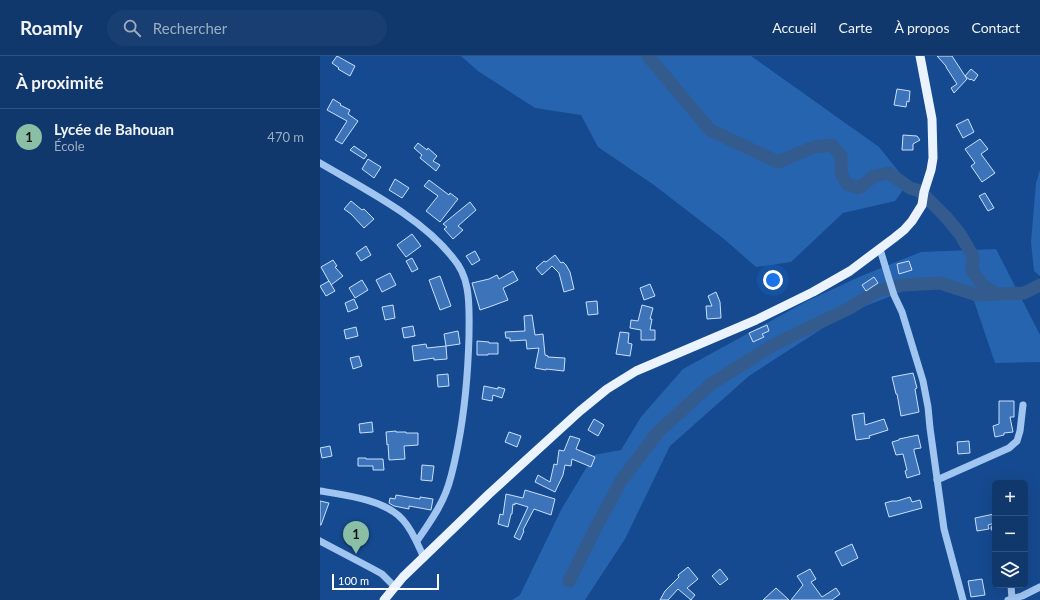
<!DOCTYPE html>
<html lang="fr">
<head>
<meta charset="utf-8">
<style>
	:root { --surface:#10386c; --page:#193f72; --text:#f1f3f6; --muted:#9cacc2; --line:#30527f; --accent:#8abfa5 }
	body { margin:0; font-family:Lato,sans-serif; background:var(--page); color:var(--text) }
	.controls { position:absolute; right:12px; bottom:12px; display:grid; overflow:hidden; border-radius:6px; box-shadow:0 4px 16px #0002 }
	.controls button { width:36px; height:36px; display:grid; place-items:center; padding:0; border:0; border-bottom:1px solid var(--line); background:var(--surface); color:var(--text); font:20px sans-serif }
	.scale { position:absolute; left:12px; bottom:10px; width:107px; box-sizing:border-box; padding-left:4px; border:2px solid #fff; border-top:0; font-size:11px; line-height:14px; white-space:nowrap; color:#fff; -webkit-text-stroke:3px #154a90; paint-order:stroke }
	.you { position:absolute; left:453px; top:224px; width:14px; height:14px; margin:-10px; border:3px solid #fff; border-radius:50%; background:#1a73e8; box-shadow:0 0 0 6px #1a73e833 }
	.badge { display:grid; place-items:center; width:26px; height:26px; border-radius:50%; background:var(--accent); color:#111; font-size:13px; font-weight:700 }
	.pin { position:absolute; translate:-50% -33px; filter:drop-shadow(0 1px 2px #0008) }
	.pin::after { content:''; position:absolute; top:21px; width:14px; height:12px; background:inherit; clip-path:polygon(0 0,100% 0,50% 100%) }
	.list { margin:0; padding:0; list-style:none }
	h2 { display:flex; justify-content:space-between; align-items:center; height:52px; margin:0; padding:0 16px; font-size:17px }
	h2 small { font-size:13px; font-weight:400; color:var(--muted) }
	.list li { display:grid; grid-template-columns:26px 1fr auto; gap:12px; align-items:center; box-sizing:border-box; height:56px; padding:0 16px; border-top:1px solid var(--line) }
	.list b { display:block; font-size:15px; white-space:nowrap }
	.list p { margin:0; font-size:13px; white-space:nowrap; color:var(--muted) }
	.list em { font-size:13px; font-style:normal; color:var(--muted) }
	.icon { flex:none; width:22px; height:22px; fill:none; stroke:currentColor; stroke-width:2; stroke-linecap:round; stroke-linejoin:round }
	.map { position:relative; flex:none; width:720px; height:544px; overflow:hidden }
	header { display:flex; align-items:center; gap:24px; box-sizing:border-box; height:56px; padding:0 20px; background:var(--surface); border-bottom:1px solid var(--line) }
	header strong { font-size:19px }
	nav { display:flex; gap:22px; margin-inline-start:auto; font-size:14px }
	.search { width:280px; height:36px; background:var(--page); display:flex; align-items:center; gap:10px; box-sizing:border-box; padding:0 14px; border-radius:22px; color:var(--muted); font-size:15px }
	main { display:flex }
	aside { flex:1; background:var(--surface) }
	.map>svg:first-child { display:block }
	.green { fill:#2764af }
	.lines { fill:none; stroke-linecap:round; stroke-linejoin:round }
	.river { stroke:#335b8e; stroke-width:13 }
	.building { fill:#3d74b9; stroke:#c8dffc }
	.minor { stroke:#a1c5f1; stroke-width:7 }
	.major { stroke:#ebf3ff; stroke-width:9 }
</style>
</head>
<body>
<header>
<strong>Roamly</strong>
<div class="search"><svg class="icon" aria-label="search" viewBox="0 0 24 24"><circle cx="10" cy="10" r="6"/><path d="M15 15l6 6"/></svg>Rechercher</div>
<nav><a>Accueil</a><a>Carte</a><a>À propos</a><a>Contact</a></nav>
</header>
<main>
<aside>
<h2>À proximité<small></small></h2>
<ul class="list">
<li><span class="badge">1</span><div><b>Lycée de Bahouan</b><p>École</p></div><em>470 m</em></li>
</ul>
</aside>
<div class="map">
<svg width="720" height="544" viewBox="0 0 720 544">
	<rect width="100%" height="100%" fill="#154a90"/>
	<g class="green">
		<path d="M141 0H431L559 91 588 127 575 145 523 157 471 206 436 211 404 183 334 129 278 91 261 59 215 52 158 15Z"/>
		<path d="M720 114V220L714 215 711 186 716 127Z"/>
		<path d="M676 193 720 279V306L675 307 654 245 609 225 523 259 429 320 350 390 305 483 265 544H192L200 539 241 454 274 399 301 394 321 361 363 313 487 245 539 221 601 196Z"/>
	</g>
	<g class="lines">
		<g class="river">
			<path d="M328 0 390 74 458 106 494 91 512 89 521 100V117L527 128 539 132 554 120 569 117 590 132 600 135 626 161 640 178 653 200 652 215 662 228 675 238"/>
			<path d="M249 525 274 475 301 425 338 376 391 328 455 288 530 252 557 235 582 229 620 227 657 239 675 238 704 237 720 229"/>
		</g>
	</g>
	<g class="building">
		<path d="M17 0 35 10 30 20 18 13 19 12 12 7Z"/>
		<path d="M617 0H632L645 20 651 13 658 19 654 25 651 23 650 24 645 20 647 23 634 37 631 32 637 28 626 11V10Z"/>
		<path d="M577 33 590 35 589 46 587 45 586 51 574 49Z"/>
		<path d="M13 43 21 48 20 49 30 54 28 58 38 65 22 88 15 84 27 65 7 54Z"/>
		<path d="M648 63 654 76 643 82 636 69Z"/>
		<path d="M583 79 597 80 600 84 593 88V94H582Z"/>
		<path d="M660 83 668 93 661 98 675 117 662 126 651 110 655 107 645 93Z"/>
		<path d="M98 87 107 94 108 92 117 100 113 105 120 109 116 115 100 102 102 99 94 92Z"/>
		<path d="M34 90 47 99 44 103 30 94Z"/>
		<path d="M48 103 61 111 54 122 42 113Z"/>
		<path d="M75 123 89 132 82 142 69 134Z"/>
		<path d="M109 124 129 139 130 137 138 143 120 166 106 155 118 140 104 130Z"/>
		<path d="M665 137 674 152 668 155 659 140Z"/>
		<path d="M31 145 42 154 44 153 54 163 44 172 31 158 24 153Z"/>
		<path d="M150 146 156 154 138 170 143 174 133 183 124 173 127 171 123 168Z"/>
		<path d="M92 178 101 190 86 201 77 189Z"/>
		<path d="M46 190 51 199 41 205 36 197Z"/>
		<path d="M155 195 160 204 152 209 146 200Z"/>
		<path d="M235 199 241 207 243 206 246 209 250 216 254 233 244 236 239 217 232 210 222 219 216 212 224 205 226 206Z"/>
		<path d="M92 202 98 213 92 216 86 205Z"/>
		<path d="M13 204 17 210 15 211 23 220 11 229 1 211Z"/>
		<path d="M589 205 592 214 579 218 577 208Z"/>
		<path d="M193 215 198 224 183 232 188 244 169 251 160 254 152 227 169 223 177 219 179 223Z"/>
		<path d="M70 217 76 229 62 236 56 224Z"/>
		<path d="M120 220 131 250 120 254 109 224Z"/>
		<path d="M554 221 558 227 546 235 542 229Z"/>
		<path d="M42 224 48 234 35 242 29 232Z"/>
		<path d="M9 225 15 235 6 240 0 230Z"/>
		<path d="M330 228 335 240 324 244 320 232Z"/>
		<path d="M396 236 400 246 401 262 387 263 386 250H392L388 240Z"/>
		<path d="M34 243 38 252 28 256 25 247Z"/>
		<path d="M277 245 278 258 268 259 266 246Z"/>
		<path d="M73 249 75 262 65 264 62 251Z"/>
		<path d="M322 249 333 252 330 263H332L330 274H335V284H321V274L310 272 311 264 318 265Z"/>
		<path d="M212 259 215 279 223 278 225 299 228 300V301L245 302 244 315 226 313V314L215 312 219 292 207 293 206 284 190 285V282H186L185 276 205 275 204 260Z"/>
		<path d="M447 269 449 275 442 278 444 281 433 286 429 277Z"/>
		<path d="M93 270 95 280 84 282 82 272Z"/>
		<path d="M36 271 38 280 26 283 24 274Z"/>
		<path d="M138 275 140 288 126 290 124 278Z"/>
		<path d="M300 276 309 277 308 287 312 288 310 300 296 298Z"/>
		<path d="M157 285 169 286V287H178V298H168V299H157Z"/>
		<path d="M106 288 107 292 126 290 127 303 114 304V302L94 305 92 290Z"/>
		<path d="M39 300 42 310 33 313 30 302Z"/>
		<path d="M593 317 597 332 595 333 599 356 581 360 577 338H576L572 321Z"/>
		<path d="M128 318 129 330 118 331 117 319Z"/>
		<path d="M164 330 178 333V331L185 333 182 342 173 339 172 345 162 343Z"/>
		<path d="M679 345H694V361H690L693 376 684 377V379L675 381 673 370 679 368Z"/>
		<path d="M544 357 545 369 564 363 568 374 549 380 550 382 536 384 532 359Z"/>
		<path d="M274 363 284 369 278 380 268 374Z"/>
		<path d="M52 366 53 376 40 377 39 368Z"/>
		<path d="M76 375V376H86V377H98V389L84 390 85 403 69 404 68 388 67 389 66 376Z"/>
		<path d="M189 376 201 380 197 391 185 386Z"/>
		<path d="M598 379 601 392 594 393V395L600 418 587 422 585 415 587 414 583 398 576 399 572 386 579 384V383Z"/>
		<path d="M250 380 260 383 256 393 275 401 271 411 252 403 251 410 245 409 243 419 235 436 215 426 218 419 230 426 234 408 237 409 239 394 244 395Z"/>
		<path d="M649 385 650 397 638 398 637 386Z"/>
		<path d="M10 390 12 400 2 402 0 392Z"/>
		<path d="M38 402H46V403H63L64 414H53V410H38Z"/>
		<path d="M102 409 114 410 112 425 101 424Z"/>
		<path d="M205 434 235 443 231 459 214 453 203 474 204 475 200 484 194 481 208 451 195 447V449L193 448 192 458H191L188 471 178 468 180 458 183 459 186 438 203 442Z"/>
		<path d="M76 439 100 443V441L113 443 111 454 89 450V453L74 450 69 447 70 442 75 443Z"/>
		<path d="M590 441 592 446 600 444 602 452 569 461 565 447 572 445H577Z"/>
		<path d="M0 445 9 447 1 469H0Z"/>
		<path d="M674 458 675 467 668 469 669 473 657 475 655 462Z"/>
		<path d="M532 488 538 502 522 510 515 496Z"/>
		<path d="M368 511 378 523 367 532 375 539 371 544 358 533 348 544H340L345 535 359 521 358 519Z"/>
		<path d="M400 513 408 523 400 529 392 520Z"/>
		<path d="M490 513 496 523 491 526 502 541 516 532 520 538 512 544H471L483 529 477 520Z"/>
		<path d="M662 523 665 539 651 541 648 525Z"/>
		<path d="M456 532 469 544H443Z"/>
	</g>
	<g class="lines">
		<g class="minor">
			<path d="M0 107C44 133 101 161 133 202 140 210 145 221 147 232 150 247 149 264 149 280 148 317 145 353 138 389 135 404 132 421 126 436 119 454 108 469 97 485"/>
			<path d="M560 193 569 223 574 239 582 256 603 325 608 351 610 372 624 473 643 544"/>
			<path d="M617 424 689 392 697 385 700 375 703 349"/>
			<path d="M0 435C25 439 66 444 83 464 93 475 98 489 104 502"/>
			<path d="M674 472 675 473"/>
			<path d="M0 485 53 513 62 518 75 531"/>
			<path d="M691 529 692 543"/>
			<path d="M688 544 702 540 720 531"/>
		</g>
		<path class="major" d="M64 544 83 521 169 438 260 355 287 333 316 315 436 264 493 236 530 215 574 182 584 174 592 165 602 149 604 136 611 114 613 102 612 63 600 0"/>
	</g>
</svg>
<div class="controls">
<button>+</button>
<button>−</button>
<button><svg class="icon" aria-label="layers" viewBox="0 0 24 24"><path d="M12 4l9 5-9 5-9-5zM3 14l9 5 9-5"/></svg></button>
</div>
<div class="scale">100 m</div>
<div class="you"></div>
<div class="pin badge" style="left:36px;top:498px">1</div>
</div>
</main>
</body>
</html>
